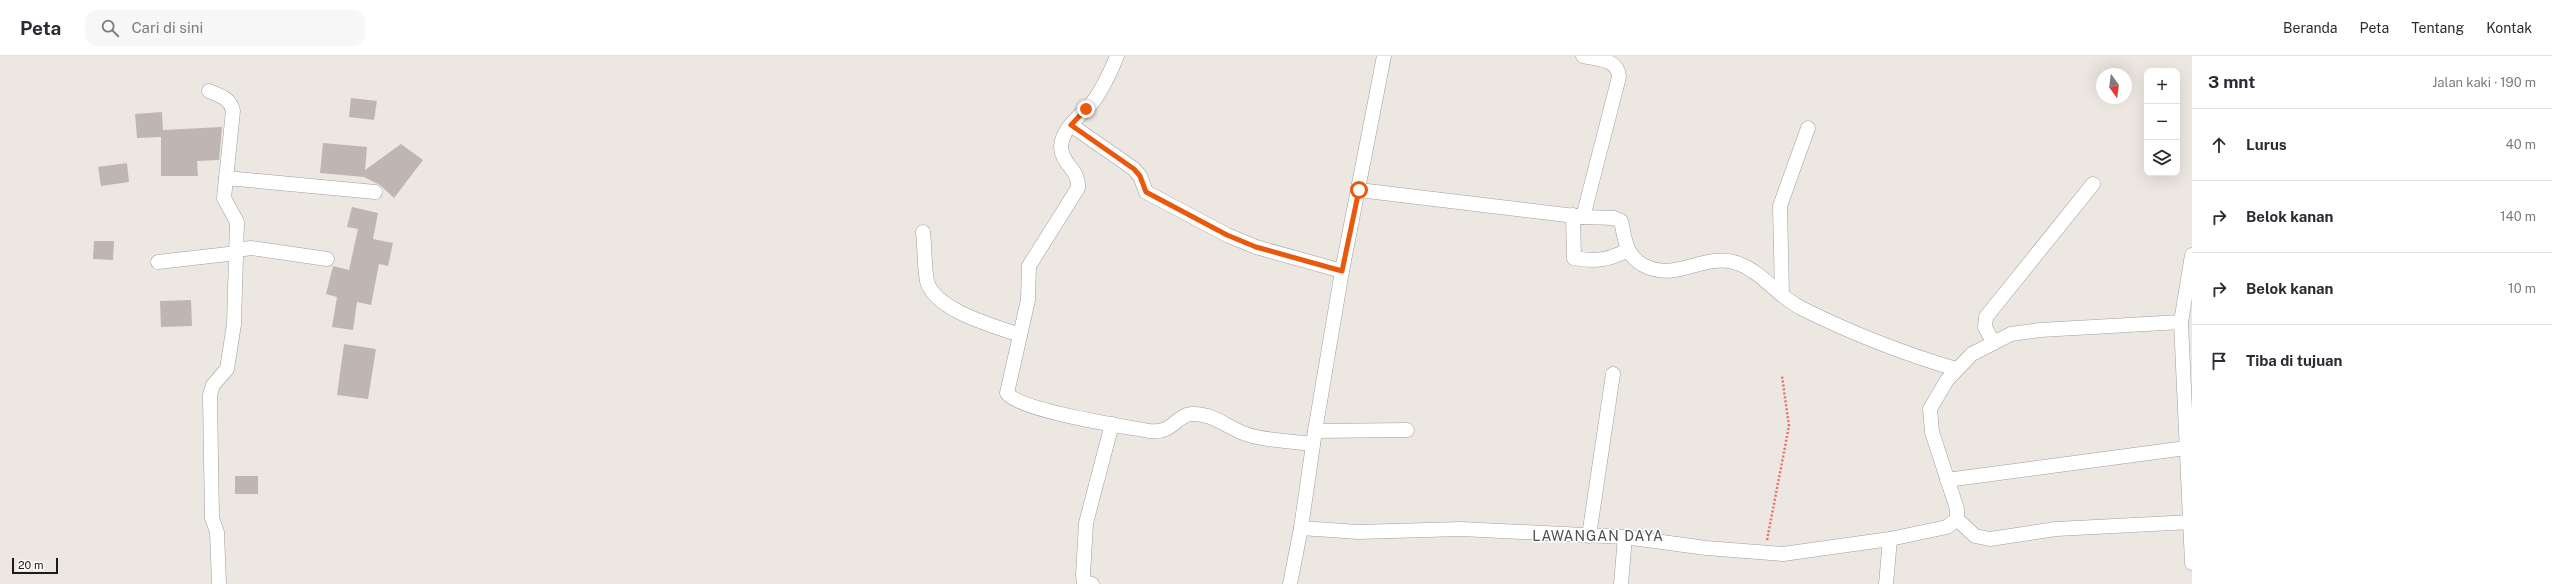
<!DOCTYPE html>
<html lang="id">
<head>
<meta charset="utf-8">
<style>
	:root { --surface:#fff; --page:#f7f7f7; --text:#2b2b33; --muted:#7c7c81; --line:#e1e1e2 }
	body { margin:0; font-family:"Public Sans",sans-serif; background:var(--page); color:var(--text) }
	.controls { position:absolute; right:12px; top:12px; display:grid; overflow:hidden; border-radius:8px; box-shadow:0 4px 16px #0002 }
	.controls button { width:36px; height:36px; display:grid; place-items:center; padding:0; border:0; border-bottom:1px solid var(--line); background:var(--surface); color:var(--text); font:20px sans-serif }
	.compass { position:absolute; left:2096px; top:12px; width:36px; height:36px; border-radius:50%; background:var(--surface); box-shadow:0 4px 16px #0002; rotate:166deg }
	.scale { position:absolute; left:12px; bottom:10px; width:46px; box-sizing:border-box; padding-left:4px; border:2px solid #1b1b1b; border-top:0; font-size:11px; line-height:14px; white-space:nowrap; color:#1b1b1b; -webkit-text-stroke:3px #fff; paint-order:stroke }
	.stop { position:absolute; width:12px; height:12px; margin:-9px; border:3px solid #ea580c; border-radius:50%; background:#fff }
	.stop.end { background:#ea580c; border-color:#fff; box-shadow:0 1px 4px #0008 }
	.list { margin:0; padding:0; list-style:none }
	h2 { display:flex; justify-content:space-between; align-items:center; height:52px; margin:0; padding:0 16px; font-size:17px }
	h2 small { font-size:13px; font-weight:400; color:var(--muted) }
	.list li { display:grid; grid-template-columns:26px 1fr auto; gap:12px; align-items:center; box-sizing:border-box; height:72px; padding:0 16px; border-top:1px solid var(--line) }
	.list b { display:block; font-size:15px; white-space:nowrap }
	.list em { font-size:13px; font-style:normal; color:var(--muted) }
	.icon { flex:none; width:22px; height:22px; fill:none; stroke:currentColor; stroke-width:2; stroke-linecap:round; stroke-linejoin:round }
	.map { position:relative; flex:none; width:2192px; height:528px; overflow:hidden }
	header { display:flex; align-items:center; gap:24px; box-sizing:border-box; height:56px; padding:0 20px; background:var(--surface); border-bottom:1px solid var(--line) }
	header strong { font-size:19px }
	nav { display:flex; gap:22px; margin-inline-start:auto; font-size:14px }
	.search { width:280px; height:36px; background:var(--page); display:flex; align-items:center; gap:10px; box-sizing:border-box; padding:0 14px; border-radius:12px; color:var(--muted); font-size:15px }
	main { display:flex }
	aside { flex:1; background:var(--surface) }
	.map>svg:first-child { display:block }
	.building { fill:#c0b6b1 }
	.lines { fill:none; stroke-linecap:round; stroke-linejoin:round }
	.street-casing { stroke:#9f9f9f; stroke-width:15 }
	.path { stroke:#ef6f6e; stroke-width:2.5; stroke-dasharray:2 2; stroke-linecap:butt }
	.street { stroke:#fff; stroke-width:14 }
	.route { stroke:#ea580c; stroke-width:5 }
	.labels { text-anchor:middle; stroke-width:3; stroke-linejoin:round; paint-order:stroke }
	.quarter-label { font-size:14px; letter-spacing:1px; fill:#4e4e4e; stroke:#fff }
</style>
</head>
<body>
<header>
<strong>Peta</strong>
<div class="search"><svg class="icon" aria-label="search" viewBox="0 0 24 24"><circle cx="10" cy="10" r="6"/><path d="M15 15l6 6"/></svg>Cari di sini</div>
<nav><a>Beranda</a><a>Peta</a><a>Tentang</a><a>Kontak</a></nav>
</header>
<main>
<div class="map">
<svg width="2192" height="528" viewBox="0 0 2192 528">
	<rect width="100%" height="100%" fill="#ece7e1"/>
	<g class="building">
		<path d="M351 42 377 45 374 64 349 61Z"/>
		<path d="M162 56 163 74 222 71 219 104 197 105 198 120H161V81L137 82 135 58Z"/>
		<path d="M323 87 367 91 365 114 401 88 423 104 394 142 380 129 364 121 320 117Z"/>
		<path d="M127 107 129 126 101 130 98 111Z"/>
		<path d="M352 151 378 157 373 183 393 187 388 210 379 208 371 249 357 246 353 274 332 271 337 241 326 238 333 210 349 214 358 173 347 171Z"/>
		<path d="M94 185H114L113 204 93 203Z"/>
		<path d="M191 244 192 270 161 271 160 245Z"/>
		<path d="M344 288 376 293 368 343 337 339Z"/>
		<rect x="235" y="420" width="23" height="18"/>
	</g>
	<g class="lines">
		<defs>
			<g id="street">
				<path d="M1117 0C1112 13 1101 36 1092 47 1081 60 1062 71 1061 91 1061 108 1080 114 1078 132L1029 210 1028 244 1007 337C1020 355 1122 370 1149 375 1174 378 1175 359 1192 358 1213 357 1228 372 1246 378 1264 385 1293 385 1313 388"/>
				<path d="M209 35C221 40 230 42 233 55L224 142 237 166 234 268 227 313 213 329 210 339 212 462 217 476 219 528"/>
				<path d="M1071 69 1134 113 1140 120 1146 136 1227 179 1256 191 1342 215"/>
				<path d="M226 122 375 136"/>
				<path d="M1359 134 1583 161 1614 162 1621 165C1625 182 1625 199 1643 209 1677 227 1702 196 1737 207 1763 216 1777 240 1801 252 1851 277 1902 297 1956 313"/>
				<path d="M1573 159 1574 202C1595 206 1609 204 1628 194"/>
				<path d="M1583 161 1619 21C1618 3 1599 4 1583 0"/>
				<path d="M923 176C925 192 924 210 927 225 934 254 994 270 1020 279"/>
				<path d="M237 194 251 192 327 203"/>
				<path d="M158 206 237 197"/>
				<path d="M1782 239 1780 150 1808 72"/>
				<path d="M2181 266 2192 507"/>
				<path d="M1993 286 1985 271 1986 261 2093 128"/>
				<path d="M1315 375 1407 374"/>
				<path d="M1947 424 2186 392"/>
				<path d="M1957 463 1975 480 1990 483 2056 473 2192 466"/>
				<path d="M1301 472 1358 476 1461 473 1625 481 1706 492 1783 498 1890 483 1947 471 1957 463V453L1932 376 1930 353 1947 324 1972 298 2011 278 2040 274 2181 266 2192 199"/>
				<path d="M1589 480 1613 318"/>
				<path d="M1092 528 1084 526 1083 519 1086 467 1112 368"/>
				<path d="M1290 528 1301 472 1315 375 1342 215 1384 0"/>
				<path d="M1621 528 1625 481"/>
				<path d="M1886 528 1890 483"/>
			</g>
		</defs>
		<use href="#street" class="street-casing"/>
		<path class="path" d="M1767 484 1789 370 1782 320"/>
		<use href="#street" class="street"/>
	</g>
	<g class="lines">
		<path class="route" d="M1086 53 1071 69 1134 113 1140 120 1146 136 1227 179 1256 191 1342 215 1359 134"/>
	</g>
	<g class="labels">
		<g class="quarter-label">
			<text x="1598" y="485">LAWANGAN DAYA</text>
		</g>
	</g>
</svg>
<div class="controls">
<button>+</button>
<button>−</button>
<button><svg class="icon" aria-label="layers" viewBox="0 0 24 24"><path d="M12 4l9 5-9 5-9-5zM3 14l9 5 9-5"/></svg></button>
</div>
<svg class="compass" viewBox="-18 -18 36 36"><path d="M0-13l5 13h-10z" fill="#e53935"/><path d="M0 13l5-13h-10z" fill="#7c7c81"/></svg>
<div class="scale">20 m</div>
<div class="stop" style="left:1359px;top:134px"></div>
<div class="stop end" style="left:1086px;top:53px"></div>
</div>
<aside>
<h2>3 mnt<small>Jalan kaki · 190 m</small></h2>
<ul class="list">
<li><svg class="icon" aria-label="ahead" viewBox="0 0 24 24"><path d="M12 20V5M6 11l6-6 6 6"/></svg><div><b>Lurus</b></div><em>40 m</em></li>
<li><svg class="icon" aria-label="right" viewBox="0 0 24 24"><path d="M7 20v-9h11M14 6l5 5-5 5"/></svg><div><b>Belok kanan</b></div><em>140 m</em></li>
<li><svg class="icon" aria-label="right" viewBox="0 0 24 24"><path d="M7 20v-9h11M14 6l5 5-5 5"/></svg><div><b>Belok kanan</b></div><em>10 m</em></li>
<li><svg class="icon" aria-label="arrive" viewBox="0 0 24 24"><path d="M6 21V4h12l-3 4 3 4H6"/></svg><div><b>Tiba di tujuan</b></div></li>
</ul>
</aside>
</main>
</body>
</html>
